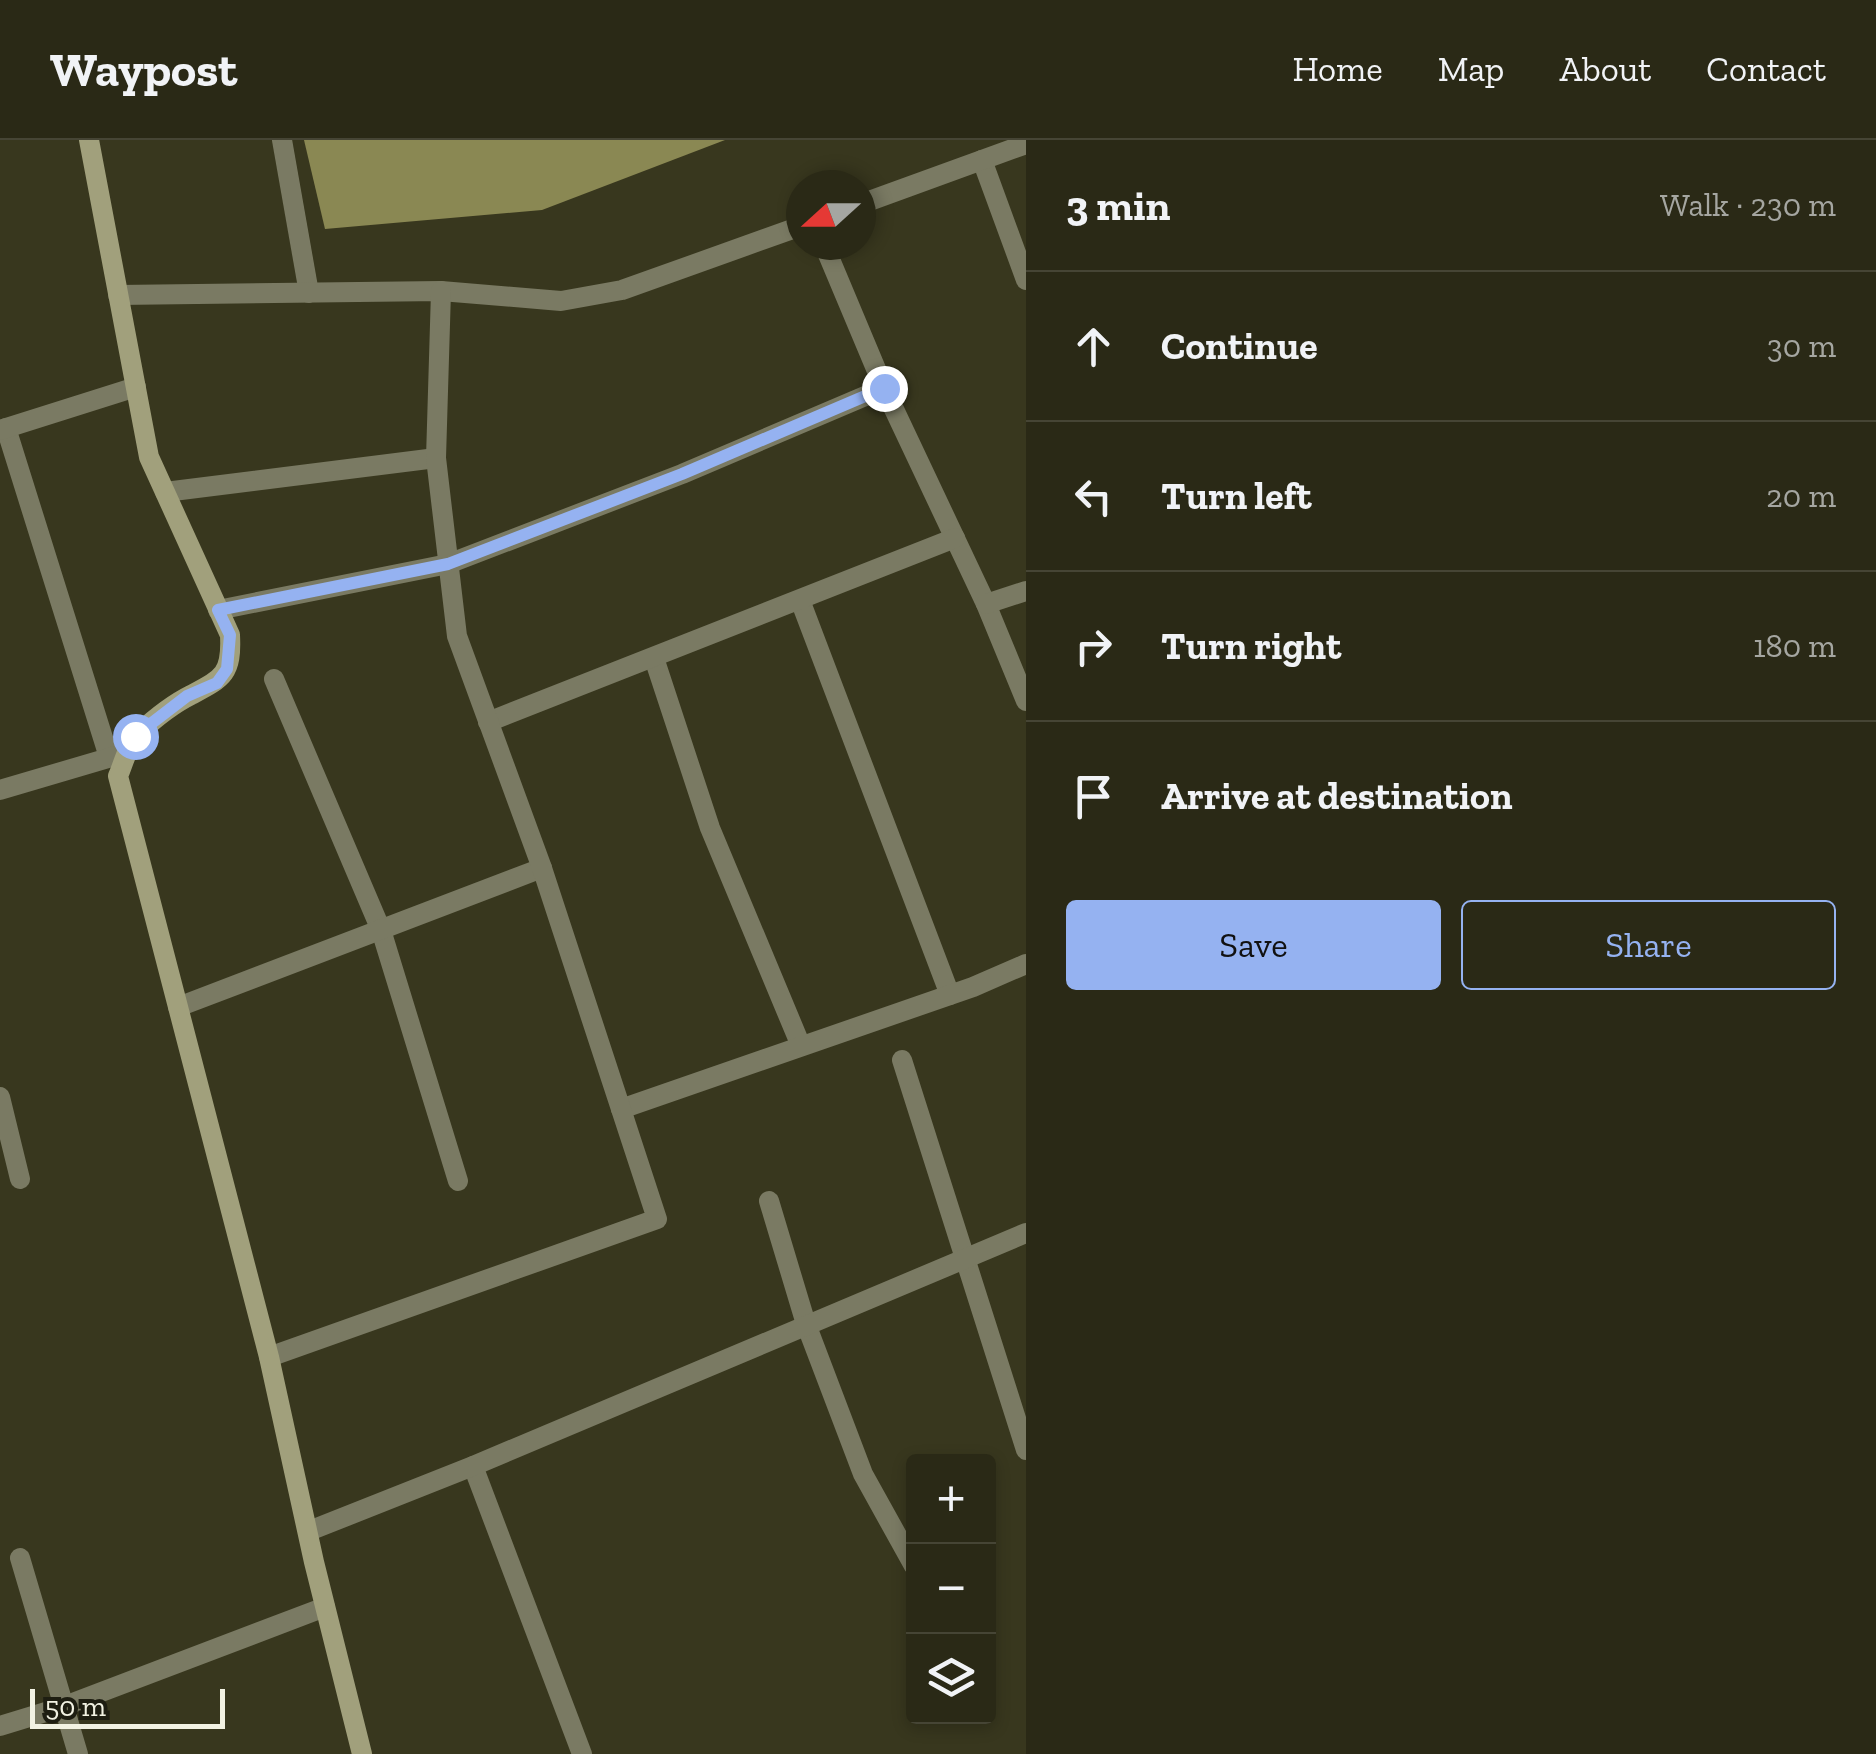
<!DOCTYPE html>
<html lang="en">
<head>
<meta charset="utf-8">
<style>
	:root { --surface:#2a2916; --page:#32311f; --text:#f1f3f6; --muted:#a5a6a1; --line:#464535; --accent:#95b2f1 }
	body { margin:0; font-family:"Zilla Slab",serif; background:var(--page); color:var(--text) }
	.controls { position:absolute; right:30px; bottom:30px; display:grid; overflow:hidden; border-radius:10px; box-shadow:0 5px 15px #0003 }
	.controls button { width:90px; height:90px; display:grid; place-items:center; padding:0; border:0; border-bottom:2px solid var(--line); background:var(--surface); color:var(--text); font:50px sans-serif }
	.compass { position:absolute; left:786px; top:30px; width:90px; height:90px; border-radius:50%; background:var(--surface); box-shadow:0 5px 15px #0003; rotate:249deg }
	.scale { position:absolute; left:30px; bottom:25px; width:195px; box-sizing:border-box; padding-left:10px; border:5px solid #f2f2e3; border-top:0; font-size:28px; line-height:35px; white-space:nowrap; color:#f2f2e3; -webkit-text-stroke:8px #1e1e12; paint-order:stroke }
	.stop { position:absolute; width:30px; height:30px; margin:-22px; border:8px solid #95b2f1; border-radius:50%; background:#fff }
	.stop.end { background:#95b2f1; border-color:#fff; box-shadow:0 2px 10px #0008 }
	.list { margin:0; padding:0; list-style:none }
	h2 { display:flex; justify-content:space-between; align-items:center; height:130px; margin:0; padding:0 40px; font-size:42px }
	h2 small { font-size:32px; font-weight:400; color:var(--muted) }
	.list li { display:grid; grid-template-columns:65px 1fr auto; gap:30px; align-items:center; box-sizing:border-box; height:150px; padding:0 40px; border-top:2px solid var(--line) }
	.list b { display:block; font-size:38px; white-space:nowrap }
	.list em { font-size:32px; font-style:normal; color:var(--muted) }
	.actions { display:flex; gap:20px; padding:30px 40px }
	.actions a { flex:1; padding:22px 0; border:2px solid var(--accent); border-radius:10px; text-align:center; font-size:35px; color:var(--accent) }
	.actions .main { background:var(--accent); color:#111 }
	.icon { flex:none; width:55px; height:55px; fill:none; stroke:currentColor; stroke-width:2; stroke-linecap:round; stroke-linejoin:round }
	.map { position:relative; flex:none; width:1026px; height:1614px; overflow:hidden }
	header { display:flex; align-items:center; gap:60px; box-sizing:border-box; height:140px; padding:0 50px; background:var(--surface); border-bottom:2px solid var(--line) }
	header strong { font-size:48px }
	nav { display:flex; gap:55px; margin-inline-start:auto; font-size:35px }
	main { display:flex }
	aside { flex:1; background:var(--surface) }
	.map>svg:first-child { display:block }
	.water { fill:#8a8853 }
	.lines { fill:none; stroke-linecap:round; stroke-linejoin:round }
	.street { stroke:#7a7a63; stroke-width:20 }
	.secondary { stroke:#a1a07c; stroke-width:20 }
	.route { stroke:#95b2f1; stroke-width:12 }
</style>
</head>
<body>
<header>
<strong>Waypost</strong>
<nav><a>Home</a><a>Map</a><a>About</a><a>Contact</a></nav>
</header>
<main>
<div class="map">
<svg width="1026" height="1614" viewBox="0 0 1026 1614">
	<rect width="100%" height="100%" fill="#38371e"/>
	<path class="water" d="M304 0H725L542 70 325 89Z"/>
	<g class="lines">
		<g class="street">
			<path d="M282 0 309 153"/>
			<path d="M982 20 1026 140"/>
			<path d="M861 64 1026 4"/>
			<path d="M824 105 884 248 986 464 1026 561"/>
			<path d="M118 155 441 151 561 161 622 150 801 86"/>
			<path d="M6 288 109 617"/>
			<path d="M0 290 136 247"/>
			<path d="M165 352 436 318"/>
			<path d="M800 460 950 855"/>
			<path d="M986 464 1026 451"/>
			<path d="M218 470 448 424 682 334 884 248"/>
			<path d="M654 518 710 688 801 906"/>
			<path d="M274 539 381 790 458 1041"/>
			<path d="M488 582 955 398"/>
			<path d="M0 650 122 614"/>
			<path d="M178 867 542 728"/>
			<path d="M902 920 1026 1310"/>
			<path d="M0 957 20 1039"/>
			<path d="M621 969 973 847 1026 824"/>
			<path d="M769 1061 806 1184 863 1334 914 1426"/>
			<path d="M269 1217 657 1079 542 728 457 496 436 318 441 151"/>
			<path d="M473 1326 582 1614"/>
			<path d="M309 1391 473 1326 1026 1093"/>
			<path d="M20 1418 78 1614"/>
			<path d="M0 1586 62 1567 325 1467"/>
		</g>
		<path class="secondary" d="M89 0 149 317 230 495C232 534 223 538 191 555 173 564 153 580 139 593 128 603 124 623 118 636L269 1217 314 1422 362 1614"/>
	</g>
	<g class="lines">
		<path class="route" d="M135 596 187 556 217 543 227 529 230 495 218 470 448 424 682 334 884 248"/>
	</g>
</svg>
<div class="controls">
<button>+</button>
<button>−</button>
<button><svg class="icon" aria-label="layers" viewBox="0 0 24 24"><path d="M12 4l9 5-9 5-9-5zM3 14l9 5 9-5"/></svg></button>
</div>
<svg class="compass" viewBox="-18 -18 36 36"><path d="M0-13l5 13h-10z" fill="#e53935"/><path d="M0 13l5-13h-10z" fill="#a5a6a1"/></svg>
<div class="scale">50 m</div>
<div class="stop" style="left:135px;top:596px"></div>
<div class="stop end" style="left:884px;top:248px"></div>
</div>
<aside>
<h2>3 min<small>Walk · 230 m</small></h2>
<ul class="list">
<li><svg class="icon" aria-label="ahead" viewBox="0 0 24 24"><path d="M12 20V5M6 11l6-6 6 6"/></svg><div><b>Continue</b></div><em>30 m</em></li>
<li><svg class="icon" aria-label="left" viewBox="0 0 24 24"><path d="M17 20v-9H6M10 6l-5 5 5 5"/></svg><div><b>Turn left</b></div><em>20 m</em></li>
<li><svg class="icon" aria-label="right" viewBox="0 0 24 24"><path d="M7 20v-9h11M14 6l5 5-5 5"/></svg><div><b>Turn right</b></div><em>180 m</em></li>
<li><svg class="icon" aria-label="arrive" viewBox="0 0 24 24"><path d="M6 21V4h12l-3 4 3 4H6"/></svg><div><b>Arrive at destination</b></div></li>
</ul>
<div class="actions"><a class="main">Save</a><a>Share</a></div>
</aside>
</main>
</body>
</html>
